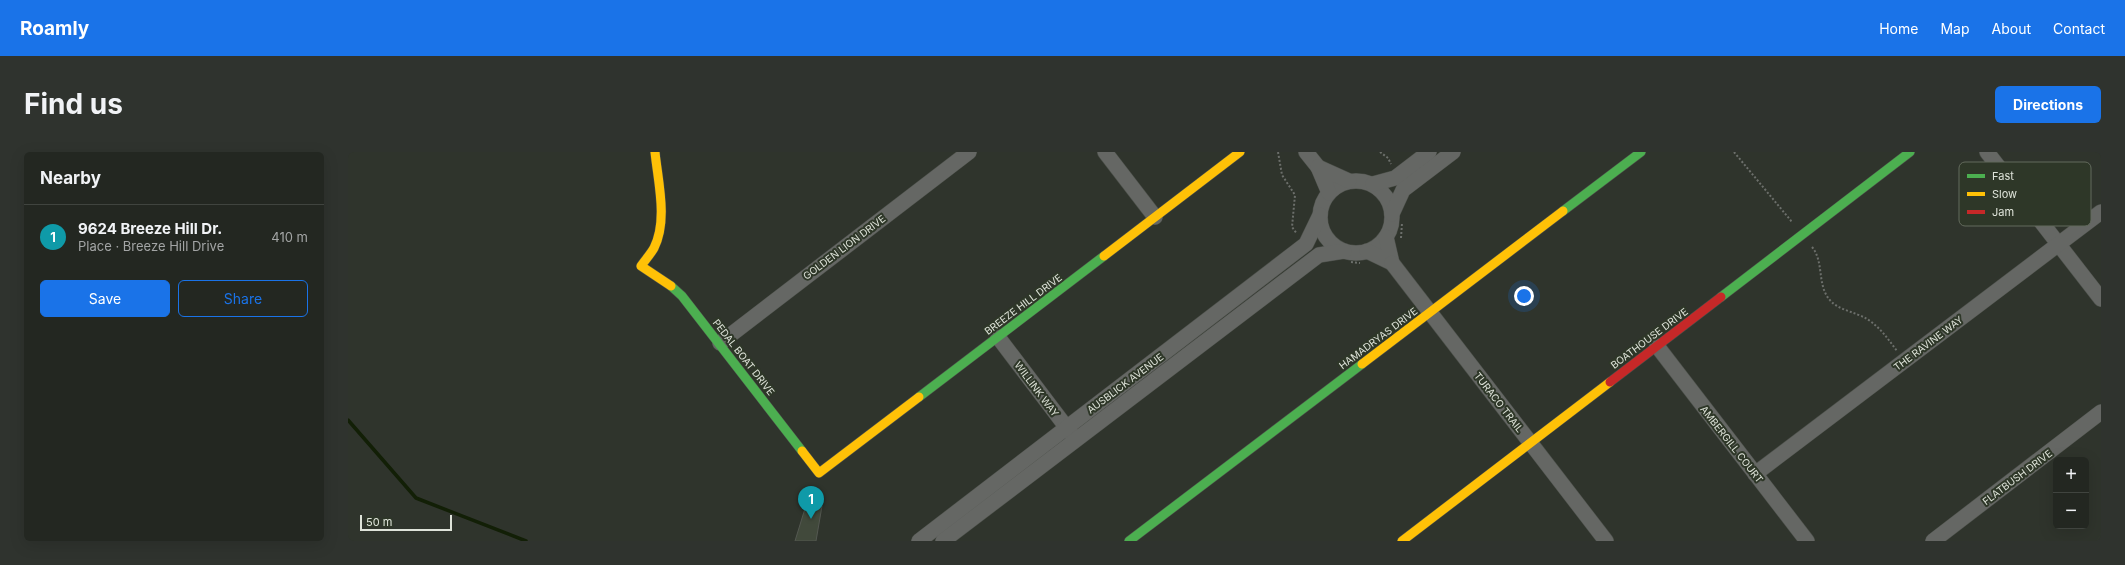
<!DOCTYPE html>
<html lang="en">
<head>
<meta charset="utf-8">
<style>
	:root { --surface:#232721; --page:#2f332e; --text:#f1f3f6; --muted:#a3a5a5; --line:#40443f; --accent:#1a73e8 }
	body { margin:0; font-family:Inter,sans-serif; background:var(--page); color:var(--text) }
	.controls { position:absolute; right:12px; bottom:12px; display:grid; overflow:hidden; border-radius:6px; box-shadow:0 4px 16px #0002 }
	.controls button { width:36px; height:36px; display:grid; place-items:center; padding:0; border:0; border-bottom:1px solid var(--line); background:var(--surface); color:var(--text); font:20px sans-serif }
	.scale { position:absolute; left:12px; bottom:10px; width:92px; box-sizing:border-box; padding-left:4px; border:2px solid #dee3d9; border-top:0; font-size:11px; line-height:14px; white-space:nowrap; color:#dee3d9; -webkit-text-stroke:3px #2e3728; paint-order:stroke }
	.you { position:absolute; left:1176px; top:144px; width:14px; height:14px; margin:-10px; border:3px solid #fff; border-radius:50%; background:#1a73e8; box-shadow:0 0 0 6px #1a73e833 }
	.badge { display:grid; place-items:center; width:26px; height:26px; border-radius:50%; background:var(--accent); color:#fff; font-size:13px; font-weight:700 }
	.pin { position:absolute; translate:-50% -33px; filter:drop-shadow(0 1px 2px #0008) }
	.pin::after { content:''; position:absolute; top:21px; width:14px; height:12px; background:inherit; clip-path:polygon(0 0,100% 0,50% 100%) }
	.list { margin:0; padding:0; list-style:none }
	h2 { display:flex; justify-content:space-between; align-items:center; height:52px; margin:0; padding:0 16px; font-size:17px }
	h2 small { font-size:13px; font-weight:400; color:var(--muted) }
	.list li { display:grid; grid-template-columns:26px 1fr auto; gap:12px; align-items:center; box-sizing:border-box; height:64px; padding:0 16px; border-top:1px solid var(--line) }
	.list b { display:block; font-size:15px; white-space:nowrap }
	.list p { margin:0; font-size:13px; white-space:nowrap; color:var(--muted) }
	.list em { font-size:13px; font-style:normal; color:var(--muted) }
	.actions { display:flex; gap:8px; padding:12px 16px }
	.actions a { flex:1; padding:9px 0; border:1px solid var(--accent); border-radius:6px; text-align:center; font-size:14px; color:var(--accent) }
	.actions .main { background:var(--accent); color:#fff }
	.map { position:relative; flex:none; width:1753px; height:389px; overflow:hidden; border-radius:6px }
	header { display:flex; align-items:center; gap:24px; box-sizing:border-box; height:56px; padding:0 20px; background:var(--accent); color:#fff }
	header strong { font-size:19px }
	nav { display:flex; gap:22px; margin-inline-start:auto; font-size:14px }
	.intro { display:flex; align-items:center; justify-content:space-between; box-sizing:border-box; height:96px; padding:0 24px }
	h1 { margin:0; font-size:28px }
	.button { padding:10px 18px; border-radius:6px; background:var(--accent); color:#fff; font-size:14px; font-weight:700 }
	main { display:flex; gap:24px; padding:0 24px }
	aside { flex:1; background:var(--surface); border-radius:6px; box-shadow:0 4px 16px #0002 }
	.map>svg:first-child { display:block }
	.lines { fill:none; stroke-linecap:round; stroke-linejoin:round }
	.stream { stroke:#121f06; stroke-width:3.5 }
	.building { fill:#41493b; stroke:#545851 }
	.street-casing { stroke:#4b4f49; stroke-width:16 }
	.fast-casing { stroke:#4b4f49; stroke-width:10 }
	.slow-casing { stroke:#4b4f49; stroke-width:10 }
	.jam-casing { stroke:#4b4f49; stroke-width:10 }
	.path { stroke:#6c6f6b; stroke-width:2; stroke-dasharray:2 2; stroke-linecap:butt }
	.street { stroke:#656764; stroke-width:15 }
	.fast { stroke:#4caf50; stroke-width:9 }
	.slow { stroke:#ffc107; stroke-width:9 }
	.jam { stroke:#c62828; stroke-width:9 }
	.labels { text-anchor:middle; stroke-width:4; stroke-linejoin:round; paint-order:stroke }
	.street-label { font-size:10px; fill:#dee3d9; stroke:#2e3728 }
	.key { fill:#2e3728; stroke:#636b5d; stroke-width:1 }
	.key-label { font-size:11px; fill:#dee3d9 }
</style>
</head>
<body>
<header>
<strong>Roamly</strong>
<nav><a>Home</a><a>Map</a><a>About</a><a>Contact</a></nav>
</header>
<div class="intro"><h1>Find us</h1><a class="button">Directions</a></div>
<main>
<aside>
<h2>Nearby<small></small></h2>
<ul class="list">
<li><span class="badge" style="background:#0f9aa8">1</span><div><b>9624 Breeze Hill Dr.</b><p>Place · Breeze Hill Drive</p></div><em>410 m</em></li>
</ul>
<div class="actions"><a class="main">Save</a><a>Share</a></div>
</aside>
<div class="map">
<svg width="1753" height="389" viewBox="0 0 1753 389">
	<rect width="100%" height="100%" fill="#2f342c"/>
	<g class="lines">
		<path class="stream" d="M0 268 68 346 178 389"/>
	</g>
	<path class="building" d="M459 350 474 354 468 389H447Z"/>
	<g class="lines">
		<defs>
			<g id="street">
				<path d="M757 0 807 65"/>
				<path d="M958 0 970 15"/>
				<path d="M1639 0 1753 147"/>
				<circle cx="1008" cy="65" r="36"/>
				<path d="M1025 32 1047 26 1081 0"/>
				<path d="M981 41 970 15 1001 29"/>
				<path d="M1044 62 1055 38 1105 0"/>
				<path d="M1019 99 1044 111 1038 85"/>
				<path d="M1044 111 1258 389"/>
				<path d="M650 185 725 284"/>
				<path d="M372 191 621 0"/>
				<path d="M1309 194 1459 389"/>
				<path d="M1407 322 1753 60"/>
				<path d="M571 389 958 92 972 63"/>
				<path d="M595 389 971 103 996 99"/>
				<path d="M1585 389 1753 260"/>
			</g>
			<g id="fast">
				<path d="M1215 59 1293 0"/>
				<path d="M323 134 334 144 454 299"/>
				<path d="M1373 145 1562 0"/>
				<path d="M571 245 756 104"/>
				<path d="M781 389 1014 212"/>
			</g>
			<g id="slow">
				<path d="M307 0C310 30 320 68 306 96 302 103 297 108 293 114L323 134"/>
				<path d="M756 104 892 0"/>
				<path d="M1014 212 1215 59"/>
				<path d="M454 299 471 321 571 245"/>
				<path d="M1054 389 1262 230"/>
			</g>
			<path id="jam" d="M1262 230 1373 145"/>
		</defs>
		<use href="#street" class="street-casing"/>
		<use href="#fast" class="fast-casing"/>
		<use href="#slow" class="slow-casing"/>
		<use href="#jam" class="jam-casing"/>
		<g class="path">
			<path d="M930 0 934 23 947 43 944 75 949 82"/>
			<path d="M1032 0 1040 6 1043 12"/>
			<path d="M1386 0 1444 70"/>
			<path d="M1053 86 1054 71"/>
			<path d="M1464 95C1476 109 1469 132 1481 147 1489 158 1508 160 1519 167 1532 175 1540 187 1549 199"/>
			<path d="M1003 110 1012 111"/>
		</g>
		<use href="#street" class="street"/>
		<use href="#fast" class="fast"/>
		<use href="#slow" class="slow"/>
		<use href="#jam" class="jam"/>
	</g>
	<g class="labels">
		<g class="street-label">
			<text transform="translate(496 95) rotate(-37)" y="4">GOLDEN LION DRIVE</text>
			<text transform="translate(675 152) rotate(-37)" y="4">BREEZE HILL DRIVE</text>
			<text transform="translate(1030 186) rotate(-37)" y="4">HAMADRYAS DRIVE</text>
			<text transform="translate(1301 186) rotate(-37)" y="4">BOATHOUSE DRIVE</text>
			<text transform="translate(1580 191) rotate(-37)" y="4">THE RAVINE WAY</text>
			<text transform="translate(396 205) rotate(52)" y="4">PEDAL BOAT DRIVE</text>
			<text transform="translate(777 231) rotate(-37)" y="4">AUSBLICK AVENUE</text>
			<text transform="translate(689 237) rotate(53)" y="4">WILLINK WAY</text>
			<text transform="translate(1151 250) rotate(52)" y="4">TURACO TRAIL</text>
			<text transform="translate(1384 292) rotate(52)" y="4">AMBERGILL COURT</text>
			<text transform="translate(1669 325) rotate(-37)" y="4">FLATBUSH DRIVE</text>
		</g>
	</g>
	<rect x="1611" y="10" width="132" height="64" rx="6" class="key"/>
	<rect x="1619" y="22" width="18" height="4" fill="#4caf50"/>
	<rect x="1619" y="40" width="18" height="4" fill="#ffc107"/>
	<rect x="1619" y="58" width="18" height="4" fill="#c62828"/>
	<g class="key-label">
		<text x="1644" y="28">Fast</text>
		<text x="1644" y="46">Slow</text>
		<text x="1644" y="64">Jam</text>
	</g>
</svg>
<div class="controls">
<button>+</button>
<button>−</button>
</div>
<div class="scale">50 m</div>
<div class="you"></div>
<div class="pin badge" style="left:463px;top:367px;background:#0f9aa8">1</div>
</div>
</main>
</body>
</html>
